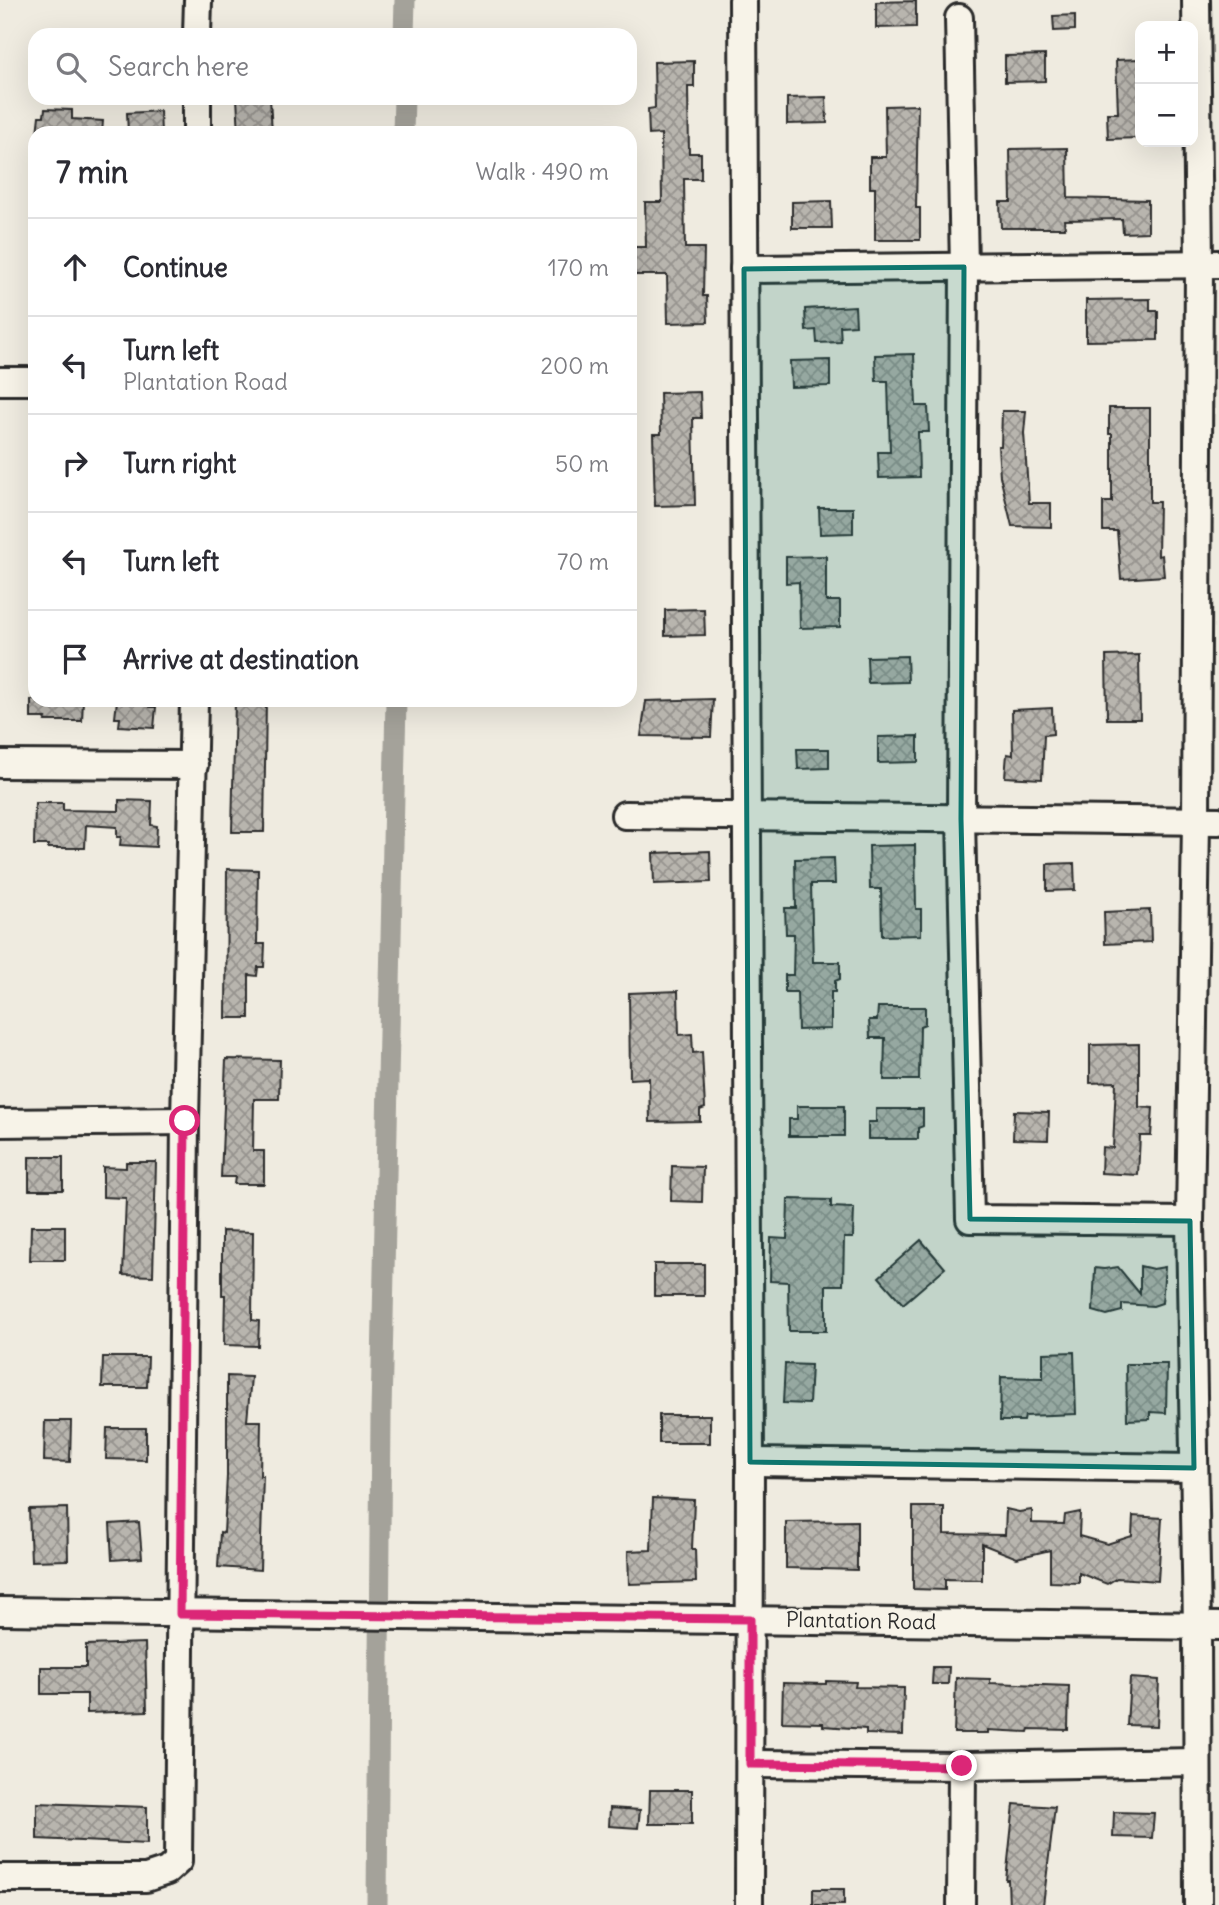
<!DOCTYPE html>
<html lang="en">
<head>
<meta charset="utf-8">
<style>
	:root { --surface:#fff; --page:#f2f2f3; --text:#2b2b33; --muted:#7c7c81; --line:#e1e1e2 }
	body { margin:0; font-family:Delius,sans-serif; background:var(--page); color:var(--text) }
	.controls { position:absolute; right:21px; top:21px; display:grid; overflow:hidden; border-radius:14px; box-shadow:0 7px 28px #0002 }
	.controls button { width:63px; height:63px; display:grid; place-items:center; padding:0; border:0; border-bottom:2px solid var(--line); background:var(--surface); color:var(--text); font:35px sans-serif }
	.stop { position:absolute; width:21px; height:21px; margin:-16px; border:5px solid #db2777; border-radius:50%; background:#fff }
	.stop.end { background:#db2777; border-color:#fff; box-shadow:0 2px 7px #0008 }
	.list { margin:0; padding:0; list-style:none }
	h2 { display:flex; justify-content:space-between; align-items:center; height:91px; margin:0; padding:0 28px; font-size:30px }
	h2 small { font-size:23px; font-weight:400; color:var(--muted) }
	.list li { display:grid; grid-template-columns:46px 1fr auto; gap:21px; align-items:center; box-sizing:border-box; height:98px; padding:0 28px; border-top:2px solid var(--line) }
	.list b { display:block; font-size:26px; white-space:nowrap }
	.list p { margin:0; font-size:23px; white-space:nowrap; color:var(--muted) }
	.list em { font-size:23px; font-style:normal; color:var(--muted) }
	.icon { flex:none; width:38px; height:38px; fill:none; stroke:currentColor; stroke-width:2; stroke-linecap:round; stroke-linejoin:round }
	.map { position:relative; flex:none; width:1219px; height:1905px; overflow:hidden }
	.search { position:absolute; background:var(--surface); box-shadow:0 7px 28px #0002; left:28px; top:28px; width:609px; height:77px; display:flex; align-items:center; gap:18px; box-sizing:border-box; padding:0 24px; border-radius:21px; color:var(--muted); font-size:26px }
	.panel { position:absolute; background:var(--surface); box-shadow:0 7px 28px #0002; left:28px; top:126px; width:609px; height:581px; border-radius:21px }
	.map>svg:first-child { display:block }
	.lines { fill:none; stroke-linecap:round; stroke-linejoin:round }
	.canal { stroke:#a4a29a; stroke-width:21 }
	.building { fill:url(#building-cross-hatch); stroke:#2b2b2b; stroke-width:2 }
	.minor-casing { stroke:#2b2b2b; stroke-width:32 }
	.minor { stroke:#f7f3e8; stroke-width:26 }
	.route { stroke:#db2777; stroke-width:9 }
	.marked { fill:#0f766e; fill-opacity:0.2; stroke:#0f766e; stroke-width:5; stroke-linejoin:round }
	.labels { text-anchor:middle; stroke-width:5; stroke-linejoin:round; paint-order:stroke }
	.street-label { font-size:21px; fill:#2b2b2b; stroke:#f7f3e8 }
</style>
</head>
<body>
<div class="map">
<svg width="1219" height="1905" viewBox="0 0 1219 1905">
	<defs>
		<pattern id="building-cross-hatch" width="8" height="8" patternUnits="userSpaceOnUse" patternTransform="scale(1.75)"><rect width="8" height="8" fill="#b8b5ae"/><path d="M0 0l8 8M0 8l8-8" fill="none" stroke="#96938e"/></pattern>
	</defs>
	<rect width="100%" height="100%" fill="#efebe0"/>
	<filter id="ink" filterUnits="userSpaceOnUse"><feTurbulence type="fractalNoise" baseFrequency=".0143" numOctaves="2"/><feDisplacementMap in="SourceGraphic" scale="14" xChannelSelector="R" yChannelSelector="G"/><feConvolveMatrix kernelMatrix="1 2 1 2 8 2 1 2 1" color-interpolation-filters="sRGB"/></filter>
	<g filter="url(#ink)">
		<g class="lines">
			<g class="canal">
				<path d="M404 35 405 0"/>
				<path d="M403 133 404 98"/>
				<path d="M377 1905 381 1414 396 700"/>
			</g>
		</g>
		<g class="building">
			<path d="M916 1V27L876 28V2Z"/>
			<path d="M1075 15V30L1054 31 1053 16Z"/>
			<path d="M1045 55V81L1005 82V56Z"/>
			<path d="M1140 59V138L1108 139 1107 113H1118L1116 60Z"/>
			<path d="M694 61V87H688L689 153H701V179H684L685 248H704L703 296H707L708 322 668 323 667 275H630V247H646L645 202H662L661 134 649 135 648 109 655 108 654 62Z"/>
			<path d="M826 97 827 123 787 124V98Z"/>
			<path d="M237 98H270L272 133H239Z"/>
			<path d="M918 105 916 208H920V240H875V188H870V157H886L885 106Z"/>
			<path d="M45 109 72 110V119L103 121 102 133H37L39 116H44Z"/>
			<path d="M160 111 161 133H128L127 113Z"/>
			<path d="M1067 148 1068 198 1148 200V232L1123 233 1122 219 1064 220 1065 228H1001L1000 202H1011L1010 149Z"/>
			<path d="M831 201 832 228H792V202Z"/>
			<path d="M1150 299V311H1158V340L1086 341V300Z"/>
			<path d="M855 306 856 325 840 326 841 342 817 343 816 330 806 331 805 309Z"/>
			<path d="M914 354 916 406H928L929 432H918L919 477 879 478 878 452H890L888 381H876L875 355Z"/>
			<path d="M830 360V386L791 387 790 361Z"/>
			<path d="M700 392 701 418H693L695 505 655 506 653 434H661L660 393Z"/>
			<path d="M1109 408H1150V502H1159L1158 556 1162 555 1164 576 1121 579 1117 531H1103V502H1112V434H1109Z"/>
			<path d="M1002 411H1026L1024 433 1029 503H1051V527L1012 526 1000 476 998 446H1001Z"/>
			<path d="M819 508H853V533L820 534Z"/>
			<path d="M826 556V601H840V627L800 628 799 582 786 583V557Z"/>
			<path d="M704 609 705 635 665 636V610Z"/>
			<path d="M1139 655 1140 719H1107L1106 656Z"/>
			<path d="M907 656 908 682 868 683 867 657Z"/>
			<path d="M713 699 711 737 641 736 646 701Z"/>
			<path d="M31 700H83L82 721H45L46 718H31Z"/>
			<path d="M117 700H151L150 707H156L154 728 119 726 120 718H115Z"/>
			<path d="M235 700H266L264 832H232Z"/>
			<path d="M1052 708 1053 734 1044 735 1042 779 1005 777 1007 754 1013 755 1012 710Z"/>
			<path d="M918 736V762L878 763V737Z"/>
			<path d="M797 749H829V768L798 769Z"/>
			<path d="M119 800 152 801 151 825 157 826 156 847 120 845 121 837H117V827L86 825 85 848H48V845H34L35 803H63V810L119 811Z"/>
			<path d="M915 845 916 909H921V935L882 936 881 889H870L869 846Z"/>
			<path d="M710 851 711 882 654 884 653 853Z"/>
			<path d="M834 858 835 884H811L813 962H840V979L835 981V992H831V1029L798 1030 797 992H785V975H793L794 934H786L785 908H796L795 859Z"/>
			<path d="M1074 863 1075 890 1047 891V864Z"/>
			<path d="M227 869 258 870 257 944H265L264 967H258L257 976 249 975V1018H226Z"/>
			<path d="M1150 910 1151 942 1105 944 1104 912Z"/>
			<path d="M678 991 679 1035 692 1034 693 1053 702 1052 705 1108 700 1110V1121L650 1122 649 1078 630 1079 629 993Z"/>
			<path d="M878 1007H925V1024L920 1026 919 1080H884L885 1038H870L869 1020H877Z"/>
			<path d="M1139 1044V1107L1153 1108 1151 1136H1140L1138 1175 1101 1173 1102 1147 1113 1148 1116 1082 1090 1083V1045Z"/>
			<path d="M226 1059 280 1060 279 1099H254L253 1151H264V1184H234L235 1177H221Z"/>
			<path d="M797 1106H844V1136H789V1119H797Z"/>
			<path d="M876 1109H923V1126L918 1128V1139H868V1122H876Z"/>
			<path d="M1014 1111 1049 1112 1048 1140 1013 1139Z"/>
			<rect x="29" y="1157" width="34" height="33"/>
			<path d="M126 1162H156L153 1276 123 1275 126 1198 103 1197V1167L126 1168Z"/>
			<path d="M672 1166 703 1167 702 1202 671 1201Z"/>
			<path d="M788 1199 831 1200V1207L854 1208 853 1238H844L843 1285H826V1331H789L788 1282 770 1281 771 1238 787 1239Z"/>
			<path d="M31 1226H65V1260H30Z"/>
			<path d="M222 1231 253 1232 252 1320 259 1321 258 1346 224 1345 225 1295H222Z"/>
			<path d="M921 1240 945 1268 903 1304 879 1277Z"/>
			<rect x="654" y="1264" width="50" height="32"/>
			<path d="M1140 1266 1153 1269 1165 1267 1162 1303 1153 1306 1122 1304V1311L1107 1315 1093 1311 1095 1268 1104 1269 1118 1267 1140 1294Z"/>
			<path d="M1074 1352 1076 1414 1025 1416 1024 1421H1000L1001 1377 1043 1378V1353Z"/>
			<path d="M103 1357H148L147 1387H102Z"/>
			<path d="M785 1364 811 1365 809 1404 783 1403Z"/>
			<path d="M1126 1364H1167L1166 1413 1150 1412V1419L1127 1420Z"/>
			<path d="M227 1376 251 1377 247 1421H261L260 1476H263L260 1570 218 1567 220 1532 224 1533 227 1476Z"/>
			<rect x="659" y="1415" width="51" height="28"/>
			<path d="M45 1421H71L70 1462 44 1461Z"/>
			<path d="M107 1428H146V1460L106 1459Z"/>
			<path d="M653 1498 694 1500 692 1549H695L696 1582 629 1584 628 1551 651 1550Z"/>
			<path d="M913 1507H944V1534L1005 1535 1006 1509 1019 1512 1032 1510V1523L1064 1524 1065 1515 1080 1512 1079 1536 1107 1544 1132 1536 1133 1516 1162 1518 1158 1581 1117 1578 1107 1584 1079 1573V1583L1050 1582V1550L1017 1558 982 1544V1580L945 1579V1590L913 1589Z"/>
			<path d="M67 1508 68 1560 31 1561 29 1509Z"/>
			<path d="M857 1521V1570L786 1568V1522Z"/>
			<path d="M139 1522 142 1558 112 1560 110 1524Z"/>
			<path d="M145 1643 147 1711 87 1713V1694H41V1667H86V1645Z"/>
			<path d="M933 1667H949L948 1684H932Z"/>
			<path d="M956 1678 990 1679V1683L1069 1686 1068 1730 1029 1729 1028 1732 988 1730V1733H954Z"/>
			<path d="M1130 1678 1159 1680 1157 1726 1127 1725Z"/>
			<path d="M826 1681 856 1682 855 1687 904 1688 903 1735 866 1734V1729L823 1726V1723L782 1722 783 1683 826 1684Z"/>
			<path d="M650 1790H692V1824H649Z"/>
			<path d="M37 1803 147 1807V1844L37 1839Z"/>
			<path d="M1014 1804 1055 1807 1043 1905H1009L1008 1880H1006Z"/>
			<path d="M610 1808 640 1810 638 1828 609 1826Z"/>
			<path d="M1114 1812 1154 1813 1152 1838 1113 1837Z"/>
			<rect x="813" y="1889" width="31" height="16"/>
		</g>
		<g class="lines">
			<defs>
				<g id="minor">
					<path d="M743 0 750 1462 749 1905"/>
					<path d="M1196 0 1199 264 1196 821 1190 1221 1197 1626 1198 1905"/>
					<path d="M959 18 964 267 961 819 970 1219 1190 1221"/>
					<path d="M197 35 198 0"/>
					<path d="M197 98V133"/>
					<path d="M744 269 1219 264"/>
					<path d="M0 381H35"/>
					<path d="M0 764 194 765"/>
					<path d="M625 815 1219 821"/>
					<path d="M0 1123 185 1121"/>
					<path d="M750 1462 1194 1468"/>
					<path d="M0 1611 1219 1626"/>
					<path d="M750 1764 962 1766"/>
					<path d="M0 1878H146L167 1871 178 1861 185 1121 194 700"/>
					<path d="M961 1905 962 1766 1197 1762"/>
				</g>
			</defs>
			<use href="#minor" class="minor-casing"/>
			<use href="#minor" class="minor"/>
		</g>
	</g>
	<g class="lines" filter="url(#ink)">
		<path class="route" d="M185 1121 180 1614 750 1619V1764L962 1766"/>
	</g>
	<path class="marked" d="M964 267 961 819 970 1219 1190 1221 1194 1468 750 1462 744 269Z"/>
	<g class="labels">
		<g class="street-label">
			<text transform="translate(861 1621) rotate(1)" y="7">Plantation Road</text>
		</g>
	</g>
</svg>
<div class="controls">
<button>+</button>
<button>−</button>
</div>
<div class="stop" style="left:185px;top:1121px"></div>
<div class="stop end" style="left:962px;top:1766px"></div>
<div class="search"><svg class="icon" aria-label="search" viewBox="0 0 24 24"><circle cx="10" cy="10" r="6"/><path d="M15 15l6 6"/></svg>Search here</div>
<section class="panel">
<h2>7 min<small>Walk · 490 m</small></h2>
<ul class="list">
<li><svg class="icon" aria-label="ahead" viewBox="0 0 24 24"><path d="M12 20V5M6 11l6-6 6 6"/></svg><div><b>Continue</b></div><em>170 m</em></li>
<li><svg class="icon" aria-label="left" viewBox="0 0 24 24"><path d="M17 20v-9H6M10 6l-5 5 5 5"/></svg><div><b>Turn left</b><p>Plantation Road</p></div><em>200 m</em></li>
<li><svg class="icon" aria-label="right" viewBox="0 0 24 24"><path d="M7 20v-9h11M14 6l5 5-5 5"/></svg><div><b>Turn right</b></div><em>50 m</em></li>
<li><svg class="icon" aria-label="left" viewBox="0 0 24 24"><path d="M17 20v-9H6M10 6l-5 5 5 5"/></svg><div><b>Turn left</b></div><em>70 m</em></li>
<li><svg class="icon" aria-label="arrive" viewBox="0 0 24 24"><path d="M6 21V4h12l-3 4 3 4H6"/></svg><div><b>Arrive at destination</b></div></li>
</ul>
</section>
</div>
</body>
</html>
